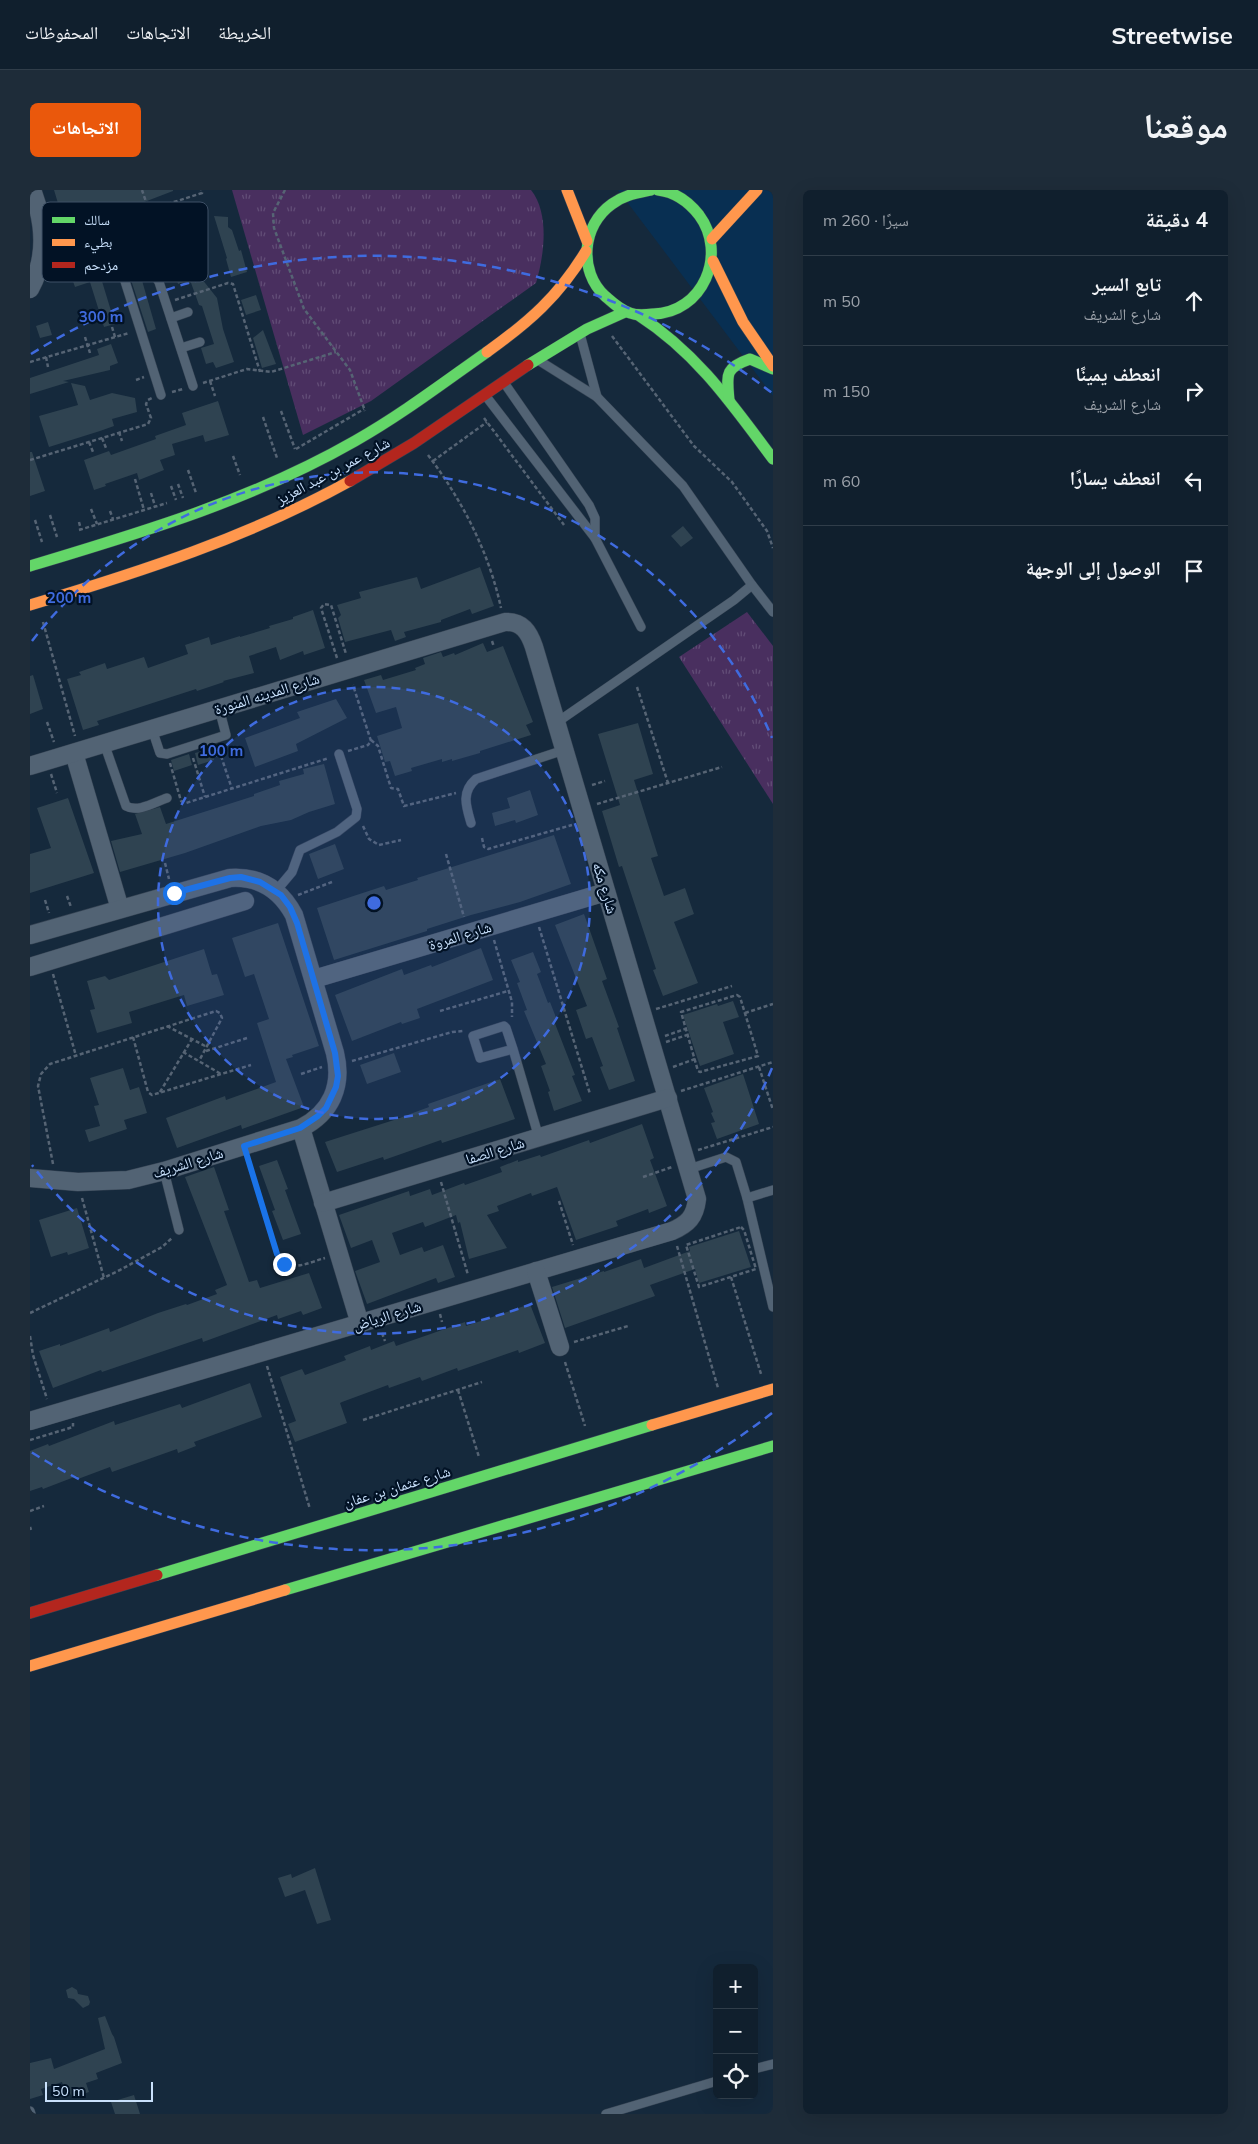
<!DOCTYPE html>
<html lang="ar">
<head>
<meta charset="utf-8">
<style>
	:root { --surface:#101f2d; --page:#1e2c39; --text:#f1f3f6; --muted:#9ca2aa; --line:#303d49; --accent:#ea580c }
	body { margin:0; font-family:Mulish,"Noto Naskh Arabic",sans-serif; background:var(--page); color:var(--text); direction:rtl }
	.controls { position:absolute; right:15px; bottom:15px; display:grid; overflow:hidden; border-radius:8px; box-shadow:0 5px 20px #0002 }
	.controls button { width:45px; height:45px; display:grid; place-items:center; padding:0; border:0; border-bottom:1px solid var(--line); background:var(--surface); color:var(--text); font:25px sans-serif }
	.scale { position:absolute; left:15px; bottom:12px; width:108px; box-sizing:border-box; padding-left:5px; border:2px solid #c9e1fc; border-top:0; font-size:14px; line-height:18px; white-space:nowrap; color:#c9e1fc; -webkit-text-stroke:4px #021225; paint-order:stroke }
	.stop { position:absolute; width:15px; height:15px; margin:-11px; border:4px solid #1a73e8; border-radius:50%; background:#fff }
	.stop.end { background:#1a73e8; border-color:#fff; box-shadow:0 1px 5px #0008 }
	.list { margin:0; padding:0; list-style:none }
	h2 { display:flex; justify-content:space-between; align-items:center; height:65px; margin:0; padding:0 20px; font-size:21px }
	h2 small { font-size:16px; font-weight:400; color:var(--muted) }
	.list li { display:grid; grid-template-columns:32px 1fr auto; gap:15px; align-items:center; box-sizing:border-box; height:90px; padding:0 20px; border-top:1px solid var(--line) }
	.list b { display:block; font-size:19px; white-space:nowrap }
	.list p { margin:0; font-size:16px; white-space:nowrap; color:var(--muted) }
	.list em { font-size:16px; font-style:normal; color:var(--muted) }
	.icon { flex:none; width:28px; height:28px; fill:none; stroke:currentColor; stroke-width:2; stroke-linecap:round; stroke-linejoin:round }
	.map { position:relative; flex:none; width:743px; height:1924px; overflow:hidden; direction:ltr; border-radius:8px }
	header { display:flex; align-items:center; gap:30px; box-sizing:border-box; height:70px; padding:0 25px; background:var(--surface); border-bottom:1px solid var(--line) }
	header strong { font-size:24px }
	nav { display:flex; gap:28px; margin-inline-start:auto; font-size:18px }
	.intro { display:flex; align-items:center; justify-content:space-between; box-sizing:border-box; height:120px; padding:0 30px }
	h1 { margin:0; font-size:35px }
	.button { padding:12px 22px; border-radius:8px; background:var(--accent); color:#fff; font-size:18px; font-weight:700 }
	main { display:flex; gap:30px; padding:0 30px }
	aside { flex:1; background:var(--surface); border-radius:8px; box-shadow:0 5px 20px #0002 }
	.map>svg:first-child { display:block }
	.built { fill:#082f52 }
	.park { fill:url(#park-tufts) }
	.building { fill:#2f4351 }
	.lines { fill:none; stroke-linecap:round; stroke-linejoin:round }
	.lane-casing { stroke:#364454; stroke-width:10 }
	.street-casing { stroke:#364454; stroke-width:19 }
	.fast-casing { stroke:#364454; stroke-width:12 }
	.slow-casing { stroke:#364454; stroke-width:12 }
	.jam-casing { stroke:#364454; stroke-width:12 }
	.path { stroke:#566474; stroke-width:2.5; stroke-dasharray:4 2.5; stroke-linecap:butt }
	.lane { stroke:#526374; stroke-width:9 }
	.street { stroke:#526374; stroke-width:18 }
	.fast { stroke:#63d668; stroke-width:11 }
	.slow { stroke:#ff974d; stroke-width:11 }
	.jam { stroke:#b3261e; stroke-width:11 }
	.route { stroke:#1a73e8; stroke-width:6 }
	.ring { fill:none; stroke:#3f6bdf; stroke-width:2.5; stroke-dasharray:9 6 }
	.labels { text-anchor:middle; stroke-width:4.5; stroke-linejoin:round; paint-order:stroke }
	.street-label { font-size:15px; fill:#c9e1fc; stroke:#021225 }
	.key { fill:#021225; stroke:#3e5066; stroke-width:1 }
	.key-label { font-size:14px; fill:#c9e1fc }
	.centre { fill:#3f6bdf; stroke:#021225; stroke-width:2.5 }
	.ring-label { font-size:15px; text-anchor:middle; font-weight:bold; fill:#3f6bdf; stroke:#021225; stroke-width:4.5; stroke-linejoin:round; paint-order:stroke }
</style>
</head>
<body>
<header>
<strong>Streetwise</strong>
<nav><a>الخريطة</a><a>الاتجاهات</a><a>المحفوظات</a></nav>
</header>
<div class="intro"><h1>موقعنا</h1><a class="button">الاتجاهات</a></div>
<main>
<aside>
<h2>4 دقيقة<small>سيرًا · 260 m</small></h2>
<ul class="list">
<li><svg class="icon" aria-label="ahead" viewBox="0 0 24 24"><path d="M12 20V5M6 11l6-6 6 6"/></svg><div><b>تابع السير</b><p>شارع الشريف</p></div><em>50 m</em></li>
<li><svg class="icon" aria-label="right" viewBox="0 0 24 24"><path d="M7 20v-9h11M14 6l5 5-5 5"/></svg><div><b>انعطف يمينًا</b><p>شارع الشريف</p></div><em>150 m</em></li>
<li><svg class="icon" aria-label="left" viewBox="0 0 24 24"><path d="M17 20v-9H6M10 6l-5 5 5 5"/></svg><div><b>انعطف يسارًا</b></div><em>60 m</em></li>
<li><svg class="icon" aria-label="arrive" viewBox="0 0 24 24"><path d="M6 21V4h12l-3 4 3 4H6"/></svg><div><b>الوصول إلى الوجهة</b></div></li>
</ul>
</aside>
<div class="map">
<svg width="743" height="1924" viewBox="0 0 743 1924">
	<defs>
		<pattern id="park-tufts" width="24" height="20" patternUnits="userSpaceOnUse" patternTransform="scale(1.25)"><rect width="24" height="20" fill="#492f5f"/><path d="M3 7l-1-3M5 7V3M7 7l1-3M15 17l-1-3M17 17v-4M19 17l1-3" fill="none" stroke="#624d77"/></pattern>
	</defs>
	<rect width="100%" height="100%" fill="#15293c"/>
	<path class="built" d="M588 0H743V206L631 57Z"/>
	<g class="park">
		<path d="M202 0H501C520 24 514 66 506 93L341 211 273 245Z"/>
		<path d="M717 422 743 456V614L649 467Z"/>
	</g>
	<g class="building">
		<path d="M24 0H143V1L109 14 114 34 99 39V37L62 52 63 56 48 57 44 52 40 53Z"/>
		<path d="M153 17 156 28H159L162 39 159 40 166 61 171 60 175 76 164 79 187 108 193 139 204 172 186 178 183 172 176 174 171 158 184 154 172 116 169 115 160 90 148 94 142 73 153 70 152 67 154 65 156 67 149 42 134 46 130 31 146 28 143 20Z"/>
		<path d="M184 26 198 27V37L202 40 209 61 211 60 217 82 201 87 196 69 197 68Z"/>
		<path d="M67 68 73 87 71 88 85 134 74 137 60 92 45 97 38 77 54 72 53 69Z"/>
		<path d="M111 87 126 139 118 142 101 90Z"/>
		<path d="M226 105 231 120 216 125 211 110Z"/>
		<path d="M18 132 22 145 10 148 6 136Z"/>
		<path d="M233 140 246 174 232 178 223 148Z"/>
		<path d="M81 154 88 173 80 176V180L33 191 39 192 0 204V188L69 165 67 159Z"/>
		<path d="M41 193 55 196 60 210 82 203 105 208 107 222 82 229 84 236 70 241 19 257 9 226 48 215Z"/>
		<path d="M188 211 199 245 175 252 173 245 142 254 145 265 130 270 134 280 109 290 107 283 75 294 76 296 64 300 54 270 79 261 81 265 126 249 125 246 156 235 152 223Z"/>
		<path d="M0 262H2L15 301 0 306Z"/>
		<path d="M653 336 663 348 651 357 641 346Z"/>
		<path d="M450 377 464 416 442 424 440 419 411 430V432L374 442 376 447 365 451 361 440 315 452 308 428 311 425 307 415 331 408 329 402 387 387 391 399Z"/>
		<path d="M283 420 295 458 274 465 273 461 250 470 246 457 219 466 224 483 193 491 194 492 167 501 166 499 67 531 69 535 53 540 37 489 51 485 49 482 75 473 77 479 114 467 118 478 158 464 155 455 179 447 181 455 210 446V447L240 438 239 436 263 429V427Z"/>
		<path d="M453 453 457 462 473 456 503 532 496 535 501 545 450 561V563L422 571V569L412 572V569L381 578 382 581 365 586 360 571 355 572 347 546 372 538 366 517 346 523 334 490 351 485 353 490 386 480 385 478 395 474 393 468 411 462 413 467 424 463 425 465Z"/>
		<path d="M3 485 13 519 0 524V486Z"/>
		<path d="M306 509 317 528 266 554 268 561 225 577 215 548 270 528 267 522Z"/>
		<path d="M608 533 623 584 604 590 628 666 621 668 634 706 655 698 664 724 644 732 668 793 633 806 623 780 626 779 592 676 589 677 572 621 590 615 568 544Z"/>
		<path d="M181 559 184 570 168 575 165 563Z"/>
		<path d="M159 564 162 575 144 581 141 570Z"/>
		<path d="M294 574 305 614 279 622 261 630 231 636 155 663 90 682 81 651 112 644 105 624 130 617 136 634 224 606V604L250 595 249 591 274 584 273 579Z"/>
		<path d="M500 600 508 625 486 633 485 630 465 636 462 623 480 618 477 608Z"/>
		<path d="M38 608 64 683 0 703V664L21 658 7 618Z"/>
		<path d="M524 645 541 694 490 712 441 725 397 739V741L304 770 287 718 354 696 356 700 388 690 387 688Z"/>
		<path d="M305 654 314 679 288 689 279 664Z"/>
		<path d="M554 724 577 789 572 791 589 837 587 838 605 891 579 900 570 877 573 876 562 847 556 849 546 820 557 816 525 735Z"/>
		<path d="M248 733 289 856 262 865 263 867 256 869 274 917 212 939 211 935 147 958 136 928 195 906 196 910 246 892 227 833 239 829 224 784 215 787 202 748Z"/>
		<path d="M451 758 463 790 387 819 390 828 372 834 371 832 322 851 305 805 372 779 374 785 401 775 402 777Z"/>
		<path d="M174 759 182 785 187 784 194 805 157 816 154 805 99 822 102 833 67 843 60 820 65 819 57 791 75 786 79 790Z"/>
		<path d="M503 762 511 782 507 784 518 813 520 812 527 830 524 831 545 885 542 886 552 911 524 921 518 902 520 901 511 876 516 874 494 821 497 820 487 793 490 792 481 770Z"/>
		<path d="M703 811 709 827 693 832 704 864 670 876 653 825 687 814 688 816Z"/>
		<path d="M364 863 371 882 337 894 330 875Z"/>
		<path d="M93 878 100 900 109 897 117 923 94 930 97 939 59 952 55 940 70 936 64 916 69 915 60 888Z"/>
		<path d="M713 884 729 934 687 949 681 933 685 932 681 923 683 922 674 898Z"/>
		<path d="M470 889 485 929 412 953 411 950 354 970 353 967 307 982 295 952 364 930 399 917 398 914Z"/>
		<path d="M612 934 624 968 620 970 637 1016 619 1023 618 1019 586 1031 588 1036 546 1050 527 997 502 1006 501 1003 467 1016 469 1021 457 1025 477 1058 439 1069 430 1032 428 1033 426 1025 395 1037 393 1032 362 1043 370 1065 392 1057 394 1062 413 1055 425 1087 408 1093 406 1088 337 1114 325 1081 350 1072 342 1050 321 1058 309 1025 379 1001 380 1006 400 999 402 1005 434 993 435 995 472 982 470 977 488 970V972L510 965 511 967 559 950 560 953Z"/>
		<path d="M247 970 258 999 255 1000 271 1044 253 1050 242 1021 245 1020 229 976Z"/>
		<path d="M184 977 199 1020 194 1021 219 1092 227 1090 230 1098 279 1083 292 1118 273 1125 271 1121 248 1129 247 1125 173 1152 172 1148 72 1182 71 1180 23 1198 9 1161 30 1154V1156L79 1138 80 1142 128 1123 156 1114 157 1115 187 1104 185 1100 197 1095 155 987Z"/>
		<path d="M47 1018 59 1058 38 1065 37 1062 21 1067 9 1030Z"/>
		<path d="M709 1041 721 1077 669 1093 665 1079 620 1095 625 1106 535 1138 522 1097 574 1081V1082L611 1069 614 1078 660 1061 659 1057Z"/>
		<path d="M500 1114 515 1153 489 1163 488 1160 428 1181 427 1178 392 1191 390 1187 359 1198 358 1195 312 1212 310 1213 317 1233 265 1252 258 1234 266 1231 250 1187 272 1179 275 1185 316 1170 314 1166 340 1156 341 1160 364 1151 366 1156 435 1132 436 1136Z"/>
		<path d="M220 1193 232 1227 164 1252 166 1256 148 1263 147 1259 82 1282 80 1277 48 1289 47 1286 13 1299 12 1297 0 1301V1261L18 1254 19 1256 84 1231 85 1235 150 1214 152 1218Z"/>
		<path d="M285 1678 301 1730 287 1734 275 1700 255 1707 248 1688 261 1684 262 1688Z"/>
		<path d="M42 1797 47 1800 48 1804 58 1806 60 1812 59 1815 53 1818 44 1809 38 1808 36 1800Z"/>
		<path d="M75 1826 82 1844 84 1847 92 1873 66 1883 68 1889 56 1893 59 1902 42 1908 38 1898 34 1899 32 1892 11 1899 13 1905 0 1909V1873L21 1868 24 1879 75 1859 68 1828Z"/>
		<path d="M104 1905 110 1924H85L81 1912Z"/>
	</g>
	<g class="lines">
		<defs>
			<g id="lane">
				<path d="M95 65 92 76 94 88 131 205"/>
				<path d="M11 73C49 61 105 48 129 92L163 196"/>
				<path d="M141 128 158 122"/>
				<path d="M550 144 567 207"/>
				<path d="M151 158 170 152"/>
				<path d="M508 170 567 207 653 296 722 395 704 410 526 533"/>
				<path d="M475 194 559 315 565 328V348"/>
				<path d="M455 205 565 348 611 437"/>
				<path d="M722 395 743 422"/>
				<path d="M122 539 130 563 137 564 196 545 189 518"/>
				<path d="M74 553 96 616C108 623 125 612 137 608"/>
				<path d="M441 633C436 616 431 602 446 589L534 560"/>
				<path d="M246 701 262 682 270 660 307 642 326 627 327 619 309 564"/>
				<path d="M483 859 476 838 474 836 443 846 450 868 483 859 509 948"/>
				<path d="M659 979 696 967 706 972 717 1008 743 1117"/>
				<path d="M134 981 149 1040"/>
				<path d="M717 1008 743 1000"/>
				<path d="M724 1879 743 1874"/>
				<path d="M0 1921 1 1924"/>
				<path d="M576 1924 687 1891"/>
			</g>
			<g id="street">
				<path d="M0 99C17 68 15 33 2 0"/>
				<path d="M44 563 90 719"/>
				<path d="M0 576 475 432C492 431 499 442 504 457L667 1009C665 1027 658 1034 642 1041L0 1231"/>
				<path d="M0 745 200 688C229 686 250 699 264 725L305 863C313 896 301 923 271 938L134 981 98 990 48 992 0 988"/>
				<path d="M0 777 215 711"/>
				<path d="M284 789 576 702"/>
				<path d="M271 938 330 1134"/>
				<path d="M293 1013 638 908"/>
				<path d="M506 1081 530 1157"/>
			</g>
			<g id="fast">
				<path d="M621 0C607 3 594 5 582 14 552 35 548 81 575 106 583 113 590 120 600 123 607 126 615 125 623 124 673 123 698 64 669 25 658 11 645 2 628 0"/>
				<path d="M608 125C667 163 702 214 743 269"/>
				<path d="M498 175 557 139 595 122"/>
				<path d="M699 210C697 185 694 178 720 169L743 179"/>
				<path d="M0 376C113 342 222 310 325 251 371 225 413 193 457 162"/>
				<path d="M127 1385 622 1235"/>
				<path d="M255 1400 743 1256"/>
			</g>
			<g id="slow">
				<path d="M537 0 557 51"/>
				<path d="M682 49 727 0"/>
				<path d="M683 71 713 132 743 176"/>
				<path d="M457 162C499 132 529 106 556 61"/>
				<path d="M0 415C110 382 219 347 320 291"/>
				<path d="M622 1235 743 1199"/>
				<path d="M0 1476 255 1400"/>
			</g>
			<g id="jam">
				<path d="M320 291 384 253 498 175"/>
				<path d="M0 1423 127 1385"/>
			</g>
		</defs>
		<use href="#lane" class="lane-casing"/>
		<use href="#street" class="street-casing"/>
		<use href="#fast" class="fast-casing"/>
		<use href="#slow" class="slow-casing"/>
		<use href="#jam" class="jam-casing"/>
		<g class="path">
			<path d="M112 0C119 22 132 46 126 69"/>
			<path d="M255 0 243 23 244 38 274 119 320 180 335 221"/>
			<path d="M119 20 172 3 171 0"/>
			<path d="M145 110 198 93 203 94 230 182"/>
			<path d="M82 137 85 147"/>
			<path d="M582 146 664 256 702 292 737 341 743 358"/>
			<path d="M55 147 60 163"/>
			<path d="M16 167 18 177"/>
			<path d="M0 172 99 143"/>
			<path d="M106 190 114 187"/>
			<path d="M180 191 185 206"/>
			<path d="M173 193 217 179 241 182 306 162"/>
			<path d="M142 202 153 199"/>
			<path d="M251 221 265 259"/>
			<path d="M233 227 247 268"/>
			<path d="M454 228 534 335"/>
			<path d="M89 242 92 251"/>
			<path d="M72 248 76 258"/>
			<path d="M59 252 63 262"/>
			<path d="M266 259 334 219"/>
			<path d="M398 265C432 310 459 362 471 418"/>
			<path d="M203 266 210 285"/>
			<path d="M0 270 118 234 121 228 116 214 118 210 122 208"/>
			<path d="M403 271 457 232"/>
			<path d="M158 280 166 303"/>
			<path d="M105 289 114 320"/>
			<path d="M148 294 153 308"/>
			<path d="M141 296 146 310"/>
			<path d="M121 303 125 316"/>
			<path d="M61 319 67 334"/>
			<path d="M80 321 83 329"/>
			<path d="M20 325 27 347"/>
			<path d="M5 330 12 352"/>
			<path d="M49 332 51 340"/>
			<path d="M49 340 137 313"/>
			<path d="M13 432 45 546"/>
			<path d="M462 451 464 457"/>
			<path d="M307 468 291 418 294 414 301 415 316 464"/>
			<path d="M607 497 638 593"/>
			<path d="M17 532 24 552"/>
			<path d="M341 550 348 556 361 598 368 599 374 616 426 603"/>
			<path d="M189 560 202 599"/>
			<path d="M318 561 338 555 341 551 323 495"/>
			<path d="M163 568 175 607"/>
			<path d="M140 573 151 611 156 613 299 568"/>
			<path d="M21 584 27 603"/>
			<path d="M562 595 575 591"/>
			<path d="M567 614 692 577"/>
			<path d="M333 636 339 649 349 655 371 650"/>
			<path d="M452 648 454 657 458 659 542 635"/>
			<path d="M416 664 434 727"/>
			<path d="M135 673 139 689"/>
			<path d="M268 705 302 692"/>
			<path d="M37 706 41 717"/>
			<path d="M15 710 19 723"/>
			<path d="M509 737 560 904"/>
			<path d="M464 750 482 812V827"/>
			<path d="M23 784 46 866"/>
			<path d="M707 805 710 807 728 866 670 882 668 881 651 822Z"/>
			<path d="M626 819 702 796"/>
			<path d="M410 821 478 801"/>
			<path d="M715 823 743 814"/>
			<path d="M137 836 177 857"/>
			<path d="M635 846 655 839"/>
			<path d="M103 847 118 902 122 905 221 875"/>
			<path d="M636 852 657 845"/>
			<path d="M176 861 217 848"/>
			<path d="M153 862 191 884"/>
			<path d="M322 871 422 842 433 841"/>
			<path d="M643 877 665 869"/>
			<path d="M729 877 743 920"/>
			<path d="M271 884 292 877"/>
			<path d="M651 901 743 872"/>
			<path d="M130 902 162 849"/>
			<path d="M668 960 743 937"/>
			<path d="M219 971 250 1070C263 1082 280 1072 295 1068"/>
			<path d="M23 974 8 896 11 884 20 874 186 821 190 823 192 828 169 871"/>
			<path d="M613 987 642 977"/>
			<path d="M411 992 438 1085"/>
			<path d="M52 1008 74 1088"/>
			<path d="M529 1011 543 1055"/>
			<path d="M711 1037 714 1040 726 1079 669 1097 656 1055Z"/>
			<path d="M647 1056 688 1198"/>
			<path d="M701 1087 731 1184"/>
			<path d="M0 1123 90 1080 132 1057 142 1048"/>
			<path d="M410 1124 412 1132"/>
			<path d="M352 1143 355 1151"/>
			<path d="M0 1146 3 1165 17 1209"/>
			<path d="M544 1152 598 1136"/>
			<path d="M535 1172 555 1236"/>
			<path d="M237 1176 280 1319"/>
			<path d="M428 1200 449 1267"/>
			<path d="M333 1230 452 1192"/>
			<path d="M0 1250 43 1237V1233"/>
			<path d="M0 1321 14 1316"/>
			<path d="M0 1337 1 1340"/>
		</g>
		<use href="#lane" class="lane"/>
		<use href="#street" class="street"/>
		<use href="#fast" class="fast"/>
		<use href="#slow" class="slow"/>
		<use href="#jam" class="jam"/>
	</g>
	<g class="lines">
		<path class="route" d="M144 703 200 688 211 687 230 692 251 705 260 717 267 733 305 863 308 886 306 897 296 918 288 926 270 938 214 956 247 1064 254 1074"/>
	</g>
	<circle cx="344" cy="713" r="216" fill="#3f6bdf" fill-opacity=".12"/>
	<g class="ring">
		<circle cx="344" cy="713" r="216"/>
		<path d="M742 878A431 431 0 0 1 2 975M2 451A431 431 0 0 1 742 548"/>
		<path d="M742 1223A647 647 0 0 1 1 1262M1 164A647 647 0 0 1 742 203"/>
	</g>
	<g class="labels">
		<g class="street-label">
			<text transform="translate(303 281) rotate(-28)" y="5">شارع عمر بن عبد العزيز</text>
			<text transform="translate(237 504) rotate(-17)" y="5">شارع المدينه المنورة</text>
			<text transform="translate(575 698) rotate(73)" y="5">شارع مكه</text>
			<text transform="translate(430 746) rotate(-17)" y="5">شارع المروة</text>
			<text transform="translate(465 961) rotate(-17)" y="5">شارع الصفا</text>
			<text transform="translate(158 973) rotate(-17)" y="5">شارع الشريف</text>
			<text transform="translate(357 1126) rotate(-17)" y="5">شارع الرياض</text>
			<text transform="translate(367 1297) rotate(-17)" y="5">شارع عثمان بن عفان</text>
		</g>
	</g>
	<rect x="12" y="12" width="166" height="80" rx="8" class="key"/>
	<rect x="22" y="27" width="23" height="6" fill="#63d668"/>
	<rect x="22" y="49" width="23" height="7" fill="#ff974d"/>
	<rect x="22" y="72" width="23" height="6" fill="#b3261e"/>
	<g class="key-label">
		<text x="54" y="35">سالك</text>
		<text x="54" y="57">بطيء</text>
		<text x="54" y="80">مزدحم</text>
	</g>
	<circle cx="344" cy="713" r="8" class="centre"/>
	<g class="ring-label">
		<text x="71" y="132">300 m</text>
		<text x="39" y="413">200 m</text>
		<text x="191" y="566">100 m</text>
	</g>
</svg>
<div class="controls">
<button>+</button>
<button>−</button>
<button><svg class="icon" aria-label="locate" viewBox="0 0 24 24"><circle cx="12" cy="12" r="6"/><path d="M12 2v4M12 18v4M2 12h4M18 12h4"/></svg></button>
</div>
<div class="scale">50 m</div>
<div class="stop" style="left:144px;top:703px"></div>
<div class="stop end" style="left:254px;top:1074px"></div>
</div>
</main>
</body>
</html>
